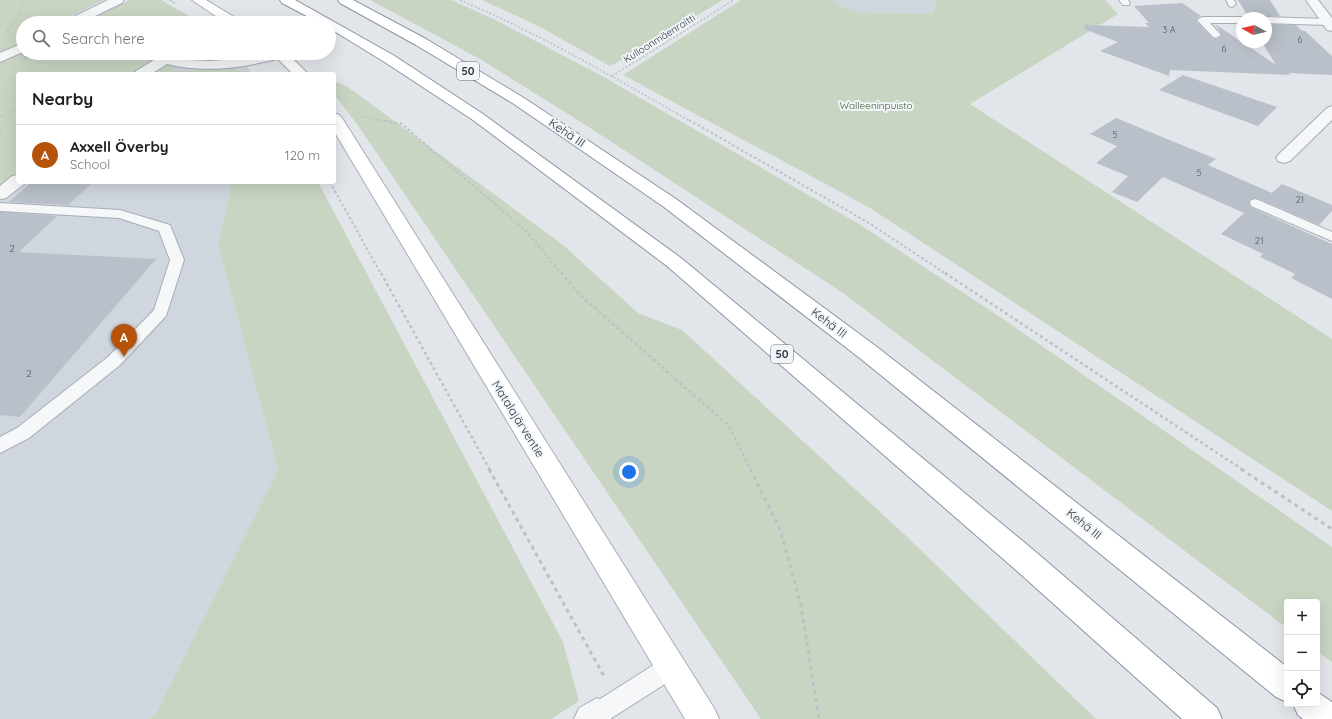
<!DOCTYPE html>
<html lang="en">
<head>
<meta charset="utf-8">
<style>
	:root { --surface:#fff; --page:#f6f6f6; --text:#202124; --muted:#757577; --line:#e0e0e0; --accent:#b45309 }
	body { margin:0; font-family:Quicksand,sans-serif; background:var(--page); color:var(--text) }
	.controls { position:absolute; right:12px; bottom:12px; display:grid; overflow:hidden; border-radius:4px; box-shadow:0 4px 16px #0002 }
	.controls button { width:36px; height:36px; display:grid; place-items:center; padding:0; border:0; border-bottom:1px solid var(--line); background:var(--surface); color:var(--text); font:20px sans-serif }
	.compass { position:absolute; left:1236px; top:12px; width:36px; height:36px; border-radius:50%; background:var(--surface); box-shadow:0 4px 16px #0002; rotate:278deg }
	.you { position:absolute; left:629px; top:472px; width:14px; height:14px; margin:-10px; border:3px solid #fff; border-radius:50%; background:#1a73e8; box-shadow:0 0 0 6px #1a73e833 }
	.badge { display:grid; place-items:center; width:26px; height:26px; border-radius:50%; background:var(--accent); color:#fff; font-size:13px; font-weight:700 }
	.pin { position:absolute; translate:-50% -33px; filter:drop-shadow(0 1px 2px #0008) }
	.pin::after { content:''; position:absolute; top:21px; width:14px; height:12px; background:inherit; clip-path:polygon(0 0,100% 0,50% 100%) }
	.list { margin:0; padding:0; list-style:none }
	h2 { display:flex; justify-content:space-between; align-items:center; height:52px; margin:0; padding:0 16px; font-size:17px }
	h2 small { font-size:13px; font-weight:400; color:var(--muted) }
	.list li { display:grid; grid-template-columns:26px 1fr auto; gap:12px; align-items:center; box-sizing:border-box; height:60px; padding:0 16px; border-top:1px solid var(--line) }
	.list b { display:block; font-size:15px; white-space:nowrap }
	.list p { margin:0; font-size:13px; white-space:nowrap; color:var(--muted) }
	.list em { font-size:13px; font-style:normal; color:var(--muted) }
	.icon { flex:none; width:22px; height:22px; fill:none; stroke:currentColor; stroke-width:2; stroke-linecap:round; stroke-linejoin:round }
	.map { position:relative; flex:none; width:1332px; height:719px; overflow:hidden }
	.search { position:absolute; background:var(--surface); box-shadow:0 4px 16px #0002; left:16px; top:16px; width:320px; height:44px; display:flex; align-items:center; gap:10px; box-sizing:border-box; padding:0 14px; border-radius:22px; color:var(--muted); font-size:15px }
	.panel { position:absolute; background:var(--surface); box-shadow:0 4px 16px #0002; left:16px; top:72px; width:320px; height:112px; border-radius:4px }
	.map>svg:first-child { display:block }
	.built { fill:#d0d6dd }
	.green { fill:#c9d5c3 }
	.building { fill:#b9c0c9 }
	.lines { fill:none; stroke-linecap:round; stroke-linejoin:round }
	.service-casing { stroke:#a7adb6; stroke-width:2 }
	.minor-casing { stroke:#a7adb6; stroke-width:2 }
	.secondary-casing { stroke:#a7adb6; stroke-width:2 }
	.trunk-casing { stroke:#8995a3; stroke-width:2 }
	.path-far3 { stroke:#bcc1c6; stroke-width:1.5; stroke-dasharray:2 2; stroke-linecap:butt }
	.path-far2 { stroke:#bcc1c6; stroke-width:2; stroke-dasharray:2.5 2.5; stroke-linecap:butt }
	.path-far1 { stroke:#bcc1c6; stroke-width:2.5; stroke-dasharray:3 3; stroke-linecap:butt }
	.path { stroke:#bcc1c6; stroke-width:3; stroke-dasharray:4 4; stroke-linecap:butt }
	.service { fill:#f5f7f9; fill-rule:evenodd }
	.minor { fill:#f5f7f9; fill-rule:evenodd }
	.secondary { fill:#fff; fill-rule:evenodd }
	.trunk { fill:#fff; fill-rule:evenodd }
	.labels { text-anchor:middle; stroke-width:4; stroke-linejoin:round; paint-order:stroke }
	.far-number-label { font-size:9px; fill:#4d5865 }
	.far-street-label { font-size:10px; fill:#293544; stroke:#f2f5f8 }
	.far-park-label { font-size:10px; fill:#416136; stroke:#f2f5f8 }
	.number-label { font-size:10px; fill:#4d5865 }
	.shield { fill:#f2f5f8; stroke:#656f7a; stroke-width:1 }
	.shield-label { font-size:11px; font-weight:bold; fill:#293544 }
	.street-label { font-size:12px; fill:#293544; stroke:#f2f5f8 }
</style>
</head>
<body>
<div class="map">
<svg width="1332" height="719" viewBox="0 0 1332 719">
	<rect width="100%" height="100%" fill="#e2e6eb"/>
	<g class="built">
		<path d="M0 0 23 53H180L186 59 205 60 226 57 235 53 253 74H18V182H232L218 244 278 470 154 717 146 719H0Z"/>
		<path d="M830 0H936L932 14 854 12Z"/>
	</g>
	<g class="green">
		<path d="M0 0H104L56 23H23V53H233C219 61 202 60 186 59L170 72 232 67 244 74H18V182L0 199Z"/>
		<path d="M130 0H161L201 23H82Z"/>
		<path d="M370 0H451L494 19 602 76 859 224 1003 319 1332 547V662L1317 651V602H1287V628L843 293 584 124 480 59Z"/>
		<path d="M482 0H723L627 57 610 66 540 27Z"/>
		<path d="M741 0H830L854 12 932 14 936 0H1105L1118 14 970 104 1332 339V511L870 208 623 75Z"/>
		<path d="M334 81 348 87 563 245 638 313 682 330 904 534 1096 719H761L359 127 334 94Z"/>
		<path d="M232 182H318L563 642 579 701 551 719H146L154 717 278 470 218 244Z"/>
	</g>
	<g class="building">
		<path d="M1238 0H1270L1280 16H1266L1262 18H1249Z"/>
		<path d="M1182 3 1201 16 1196 19V21L1212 38 1217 39 1222 35 1215 24 1276 65 1262 42H1266V24L1296 25 1301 30 1305 31 1332 56V75L1288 73 1291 75 1170 70 1169 76 1100 51 1118 42 1084 29 1085 25 1149 27 1145 23H1149L1134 6Z"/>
		<path d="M1183 75 1277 107 1258 126 1159 90Z"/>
		<path d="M1116 118 1216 159 1208 165 1272 193 1282 184 1332 205V211L1319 225 1257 198 1251 199 1249 203 1250 207 1332 244V299L1291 278 1295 274 1260 257 1263 254 1221 234 1244 213 1163 177 1137 202 1112 192 1128 176 1096 163 1117 146 1090 134Z"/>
		<path d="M32 182H93L68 205 9 202Z"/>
		<path d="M0 212 57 216 19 252 156 259 20 417 0 415Z"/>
	</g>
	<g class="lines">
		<defs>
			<g id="service">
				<path d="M1119 0H1128L1130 3 1129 5H1123Z"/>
				<path d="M1226 0H1234L1236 4 1232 7 1229 6Z"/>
				<path d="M1202 17H1242L1245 18H1242V23H1210L1221 35 1216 38 1213 37 1197 20Z"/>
				<path d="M1266 17 1328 19 1331 20 1332 23 1328 25 1266 23V18H1263Z"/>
				<path d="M1256 199 1332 232V241L1251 206 1250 203 1251 200Z"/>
				<path d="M0 203 120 210 170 225 184 260 166 316 120 365 29 438 0 453V437L17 428 108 357 154 310 170 260 159 231 119 218 0 211Z"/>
				<path d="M671 656 679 659 682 667 679 675 610 719H588L585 714 589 706 663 659Z"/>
			</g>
			<g id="minor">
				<path d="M108 0H124L122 3 81 23H65L67 20Z"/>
				<path d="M1306 0H1318L1332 18V31L1327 30Z"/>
				<path d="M23 43V53H107L105 56 100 57 64 59 29 57 24 56 22 53 23 52 0 62V53Z"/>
				<path d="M133 53H158L188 60 211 61 234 59 266 53 287 54 285 57C246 67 207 74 167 64L151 74H134L136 71 154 60 135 56Z"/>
				<path d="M1332 106V120L1290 161 1284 163 1278 161 1276 158 1278 155 1327 108Z"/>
				<path d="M18 175V182H25L24 184 6 198 0 199V186L12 176Z"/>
				<path d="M597 698 608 703 613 714 611 719H574L579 708Z"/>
			</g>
			<g id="secondary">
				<path d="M192 0H206L239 20 241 23H226Z"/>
				<path d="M272 53H287L308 74H293Z"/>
				<path d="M334 113 339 115 342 118 714 708 719 719H685L334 131Z"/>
			</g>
			<g id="trunk">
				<path d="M280 0H295L393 55 483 114 681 258 1037 553 1217 708 1222 719H1182L1017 571 667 266 473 120 383 61 329 28V23H320L282 3Z"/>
				<path d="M338 0H353L426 39 524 98 676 199 877 347 1287 667V702L1276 697 861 359 664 207 514 104 416 45 340 3Z"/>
				<path d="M1317 692 1332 702V719H1303L1298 715 1293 704H1317Z"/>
			</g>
		</defs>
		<use href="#service" class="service-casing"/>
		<use href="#minor" class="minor-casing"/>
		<use href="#secondary" class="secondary-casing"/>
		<use href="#trunk" class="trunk-casing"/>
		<g class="path-far3">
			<path d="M170 0 176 4"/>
			<path d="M460 0C540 34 615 78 690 121"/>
			<path d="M1143 13 1184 14"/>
			<path d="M7 32 17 17 24 0"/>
			<path d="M612 76 734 0"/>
			<path d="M361 116 385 121"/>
			<path d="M0 117 18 109"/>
		</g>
		<g class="path-far2">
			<path d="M380 120 402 124 526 231 562 274"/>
			<path d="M689 120 869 223 946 274"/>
			<path d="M0 133V137"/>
			<path d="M330 182 381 274"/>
		</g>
		<g class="path-far1">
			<path d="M381 273 490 470"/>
			<path d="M561 273 579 294 729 426 751 470"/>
			<path d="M945 273 1243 470"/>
		</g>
		<g class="path">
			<path d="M489 469 605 678"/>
			<path d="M750 469 780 529 801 606 819 719"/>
			<path d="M1241 469 1332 529"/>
		</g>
		<use href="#service" class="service"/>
		<use href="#minor" class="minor"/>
		<use href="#secondary" class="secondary"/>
		<use href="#trunk" class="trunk"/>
	</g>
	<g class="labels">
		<g class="far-number-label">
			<text x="1169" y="33">3 A</text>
			<text x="1300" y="43">6</text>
			<text x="1224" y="52">6</text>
			<text x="1115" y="138">5</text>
			<text x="1199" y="176">5</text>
			<text x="1300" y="203">21</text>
		</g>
		<g class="far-street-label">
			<text transform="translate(659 38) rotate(-32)" y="4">Kulloonmäenraitti</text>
		</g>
		<g class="far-park-label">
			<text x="876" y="109">Walleeninpuisto</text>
		</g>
		<g class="number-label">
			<text x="1259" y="244">21</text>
			<text x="12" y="252">2</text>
			<text x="29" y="377">2</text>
		</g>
		<g class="shield">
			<rect x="457" y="62" width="22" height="18" rx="3"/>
			<rect x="771" y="345" width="22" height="18" rx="3"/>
		</g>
		<g class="shield-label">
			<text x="468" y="75">50</text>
			<text x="782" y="358">50</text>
		</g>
		<g class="street-label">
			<text transform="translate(567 133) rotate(34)" y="4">Kehä III</text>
			<text transform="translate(829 323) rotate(37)" y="4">Kehä III</text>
			<text transform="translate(518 419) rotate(58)" y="4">Matalajärventie</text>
			<text transform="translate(1084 524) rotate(39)" y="4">Kehä III</text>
		</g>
	</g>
</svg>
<div class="controls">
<button>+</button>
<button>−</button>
<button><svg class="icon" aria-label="locate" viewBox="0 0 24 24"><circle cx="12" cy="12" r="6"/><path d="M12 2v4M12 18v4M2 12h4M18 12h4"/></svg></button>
</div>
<svg class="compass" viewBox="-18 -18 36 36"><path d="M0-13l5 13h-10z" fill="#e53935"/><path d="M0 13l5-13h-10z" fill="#757577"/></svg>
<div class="you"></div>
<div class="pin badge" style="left:124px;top:357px">A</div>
<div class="search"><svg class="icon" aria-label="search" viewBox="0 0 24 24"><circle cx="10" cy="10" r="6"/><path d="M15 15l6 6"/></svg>Search here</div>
<section class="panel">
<h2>Nearby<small></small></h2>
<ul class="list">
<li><span class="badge">A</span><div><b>Axxell Överby</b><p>School</p></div><em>120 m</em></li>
</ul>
</section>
</div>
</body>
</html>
